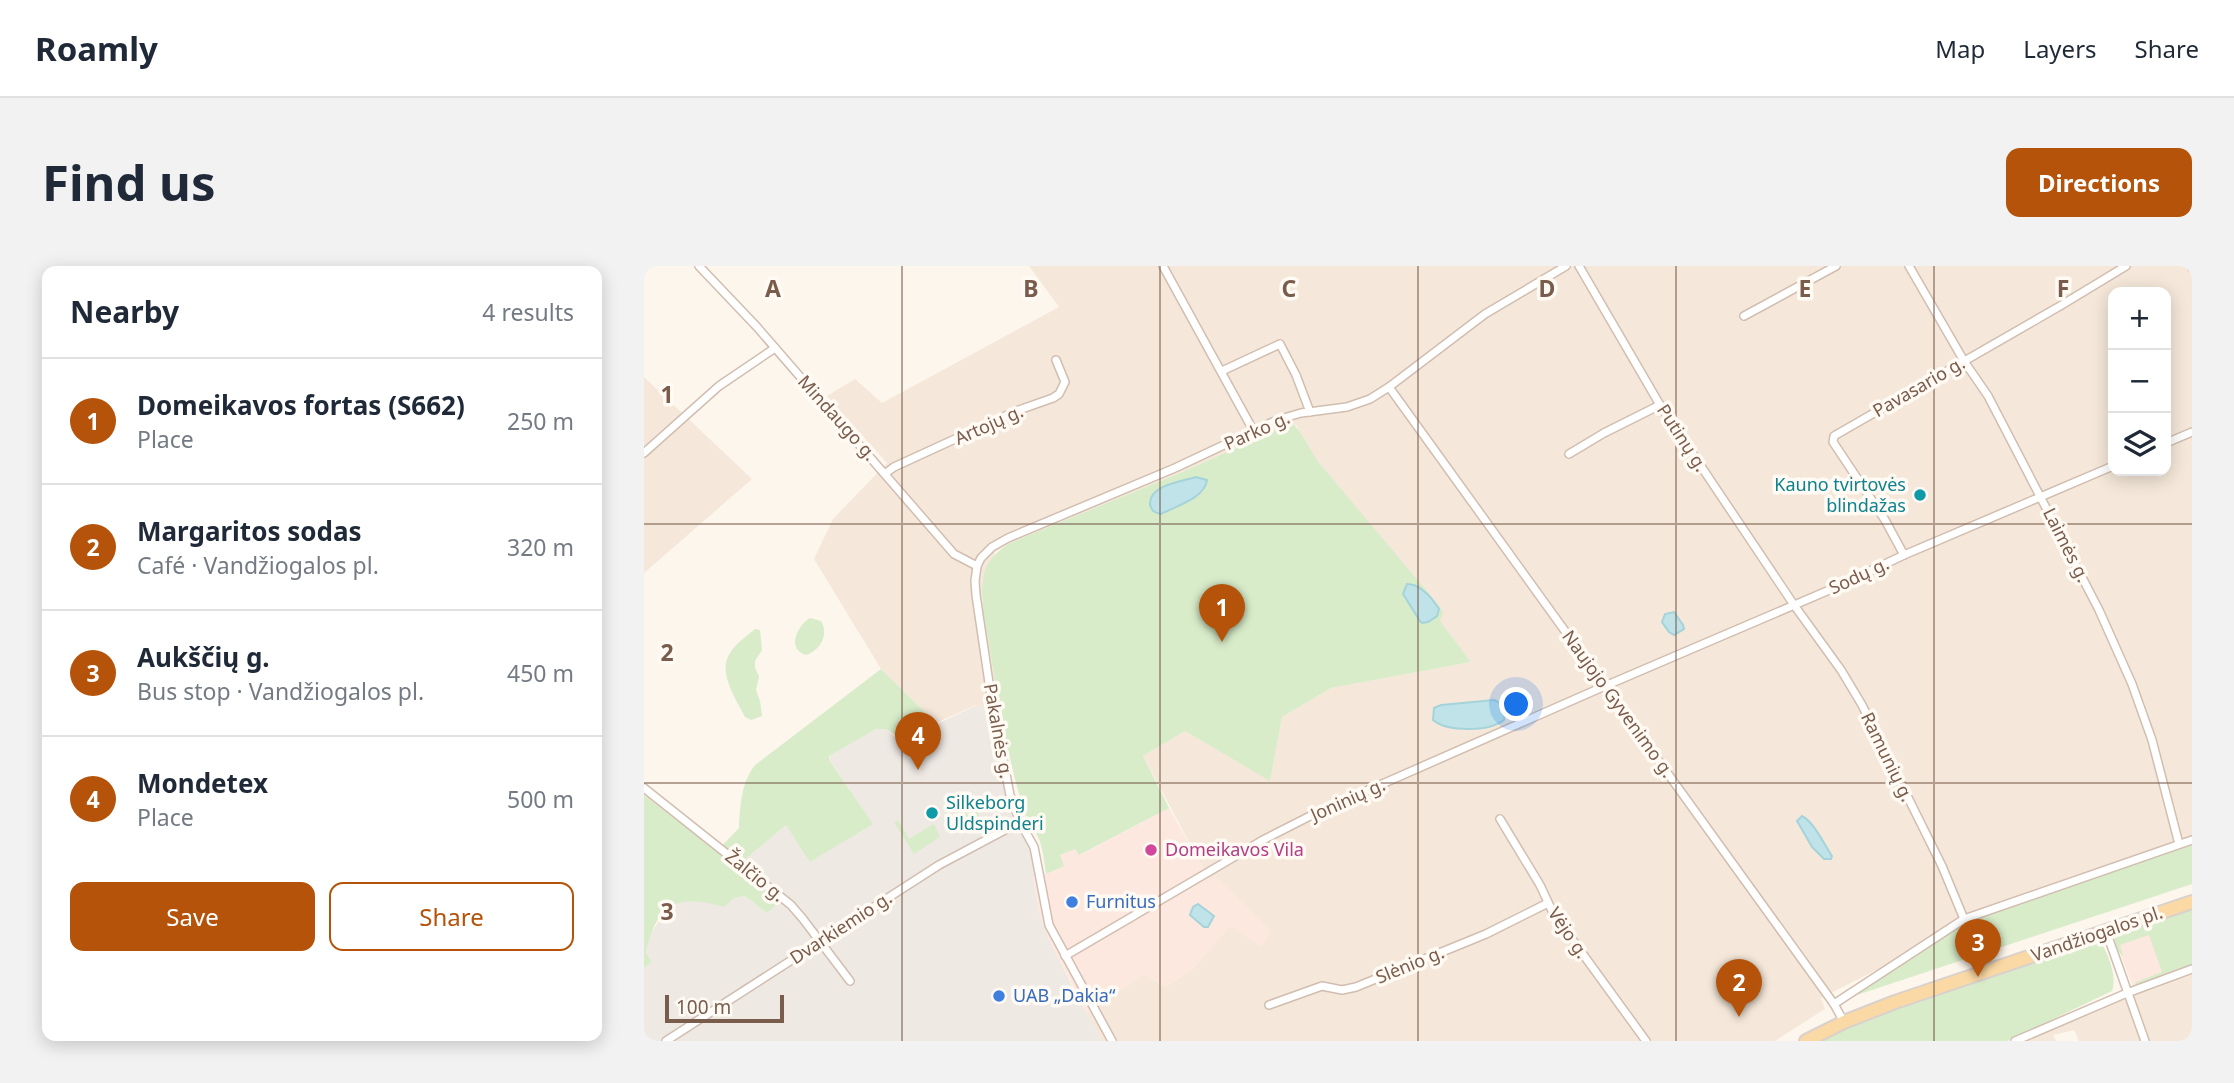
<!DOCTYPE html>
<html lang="en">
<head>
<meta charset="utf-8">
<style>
	:root { --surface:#fff; --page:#f2f2f3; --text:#1f2937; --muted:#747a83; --line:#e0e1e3; --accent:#b45309 }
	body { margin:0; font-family:"Noto Sans",sans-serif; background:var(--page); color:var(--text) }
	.controls { position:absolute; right:21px; top:21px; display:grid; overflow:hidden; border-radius:14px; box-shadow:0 4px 18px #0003 }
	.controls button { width:63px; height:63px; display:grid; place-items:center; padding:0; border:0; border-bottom:2px solid var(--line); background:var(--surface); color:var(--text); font:35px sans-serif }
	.scale { position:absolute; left:21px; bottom:18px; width:119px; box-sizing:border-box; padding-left:7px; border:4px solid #7a5c4d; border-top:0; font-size:19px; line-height:24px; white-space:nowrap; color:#7a5c4d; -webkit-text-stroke:5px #fffaf3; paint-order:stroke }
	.you { position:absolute; left:873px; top:439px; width:24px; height:24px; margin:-18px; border:5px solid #fff; border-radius:50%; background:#1a73e8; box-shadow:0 0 0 10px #1a73e833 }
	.badge { display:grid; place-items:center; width:46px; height:46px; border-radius:50%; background:var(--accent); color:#fff; font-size:23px; font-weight:700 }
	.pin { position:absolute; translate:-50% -58px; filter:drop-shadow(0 2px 4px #0008) }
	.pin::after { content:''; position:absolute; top:37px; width:24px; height:21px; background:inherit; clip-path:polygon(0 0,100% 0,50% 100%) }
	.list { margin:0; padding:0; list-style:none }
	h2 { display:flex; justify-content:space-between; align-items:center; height:91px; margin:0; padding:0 28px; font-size:30px }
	h2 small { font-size:23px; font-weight:400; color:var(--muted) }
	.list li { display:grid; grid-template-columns:46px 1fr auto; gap:21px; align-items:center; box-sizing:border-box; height:126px; padding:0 28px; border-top:2px solid var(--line) }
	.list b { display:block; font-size:26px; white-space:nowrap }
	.list p { margin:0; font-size:23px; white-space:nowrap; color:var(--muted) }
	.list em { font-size:23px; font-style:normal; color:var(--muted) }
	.actions { display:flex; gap:14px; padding:21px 28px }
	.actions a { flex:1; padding:16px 0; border:2px solid var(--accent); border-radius:14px; text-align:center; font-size:24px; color:var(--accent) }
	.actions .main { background:var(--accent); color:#fff }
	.icon { flex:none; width:38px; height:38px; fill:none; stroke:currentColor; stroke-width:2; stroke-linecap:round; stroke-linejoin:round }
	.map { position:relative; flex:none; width:1548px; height:775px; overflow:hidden; border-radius:14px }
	header { display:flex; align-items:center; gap:42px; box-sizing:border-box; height:98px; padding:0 35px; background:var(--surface); border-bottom:2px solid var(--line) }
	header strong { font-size:33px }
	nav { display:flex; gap:38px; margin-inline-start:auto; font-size:24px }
	.intro { display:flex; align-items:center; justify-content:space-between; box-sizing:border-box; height:168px; padding:0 42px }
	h1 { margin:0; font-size:49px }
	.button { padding:18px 32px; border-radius:14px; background:var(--accent); color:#fff; font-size:24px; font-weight:700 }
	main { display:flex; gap:42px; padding:0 42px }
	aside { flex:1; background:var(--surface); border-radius:14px; box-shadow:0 4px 18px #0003 }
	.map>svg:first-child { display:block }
	.residential { fill:#f5e8da; fill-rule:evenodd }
	.commercial { fill:#fde8e0 }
	.industrial { fill:#efe9e4 }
	.green { fill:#d8ecc9 }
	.water { fill:#bfe3e8; stroke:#a5d3da; stroke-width:2 }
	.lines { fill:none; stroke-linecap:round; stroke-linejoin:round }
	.minor-casing { stroke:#d1beb0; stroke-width:10 }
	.primary-casing { stroke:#dad1cd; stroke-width:16 }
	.minor { stroke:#fff; stroke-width:7 }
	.primary { stroke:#fbd9a5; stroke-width:12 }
	.grid { fill:none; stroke:#7a5c4d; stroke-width:2; stroke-opacity:0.55 }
	.culture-dot { fill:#0f9aa8; stroke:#fffaf3; stroke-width:2.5 }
	.hotel-dot { fill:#d1479c; stroke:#fffaf3; stroke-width:2.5 }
	.shop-dot { fill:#3f7fe0; stroke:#fffaf3; stroke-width:2.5 }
	.labels { text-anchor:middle; stroke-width:7; stroke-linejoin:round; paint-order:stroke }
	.street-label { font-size:18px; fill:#7a5c4d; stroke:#fffaf3 }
	.culture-label { font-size:18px; fill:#0d838f; stroke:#fffaf3; text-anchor:end }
	.hotel-label { font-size:18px; fill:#b23c85; stroke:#fffaf3; text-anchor:start }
	.shop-label { font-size:18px; fill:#366cbe; stroke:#fffaf3; text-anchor:start }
	.grid-label { font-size:23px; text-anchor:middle; font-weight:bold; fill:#7a5c4d; stroke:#fffaf3; stroke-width:7; stroke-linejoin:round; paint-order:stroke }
</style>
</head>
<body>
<header>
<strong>Roamly</strong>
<nav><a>Map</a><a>Layers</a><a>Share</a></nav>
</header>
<div class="intro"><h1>Find us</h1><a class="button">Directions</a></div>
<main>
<aside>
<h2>Nearby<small>4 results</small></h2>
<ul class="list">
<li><span class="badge">1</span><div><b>Domeikavos fortas (S662)</b><p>Place</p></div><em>250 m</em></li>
<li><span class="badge">2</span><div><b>Margaritos sodas</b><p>Café · Vandžiogalos pl.</p></div><em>320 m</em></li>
<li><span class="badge">3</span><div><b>Aukščių g.</b><p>Bus stop · Vandžiogalos pl.</p></div><em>450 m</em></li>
<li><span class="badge">4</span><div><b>Mondetex</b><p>Place</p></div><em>500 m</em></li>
</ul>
<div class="actions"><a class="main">Save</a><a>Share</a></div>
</aside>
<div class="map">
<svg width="1548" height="775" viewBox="0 0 1548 775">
	<rect width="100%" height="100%" fill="#fdf6ec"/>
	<g class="residential">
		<path d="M385 0H1548V574L1276 682 1177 732 1181 743 1131 775H458L443 748 500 708 521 721 549 703 586 659 566 615 499 490 541 465 626 514 638 451 687 422 827 396 676 198 659 174 653 160 648 157 536 207 366 277 351 286 338 332 355 435 334 442 332 439 292 457 237 403 170 293 189 253 243 197 183 130 211 113 238 137 415 41ZM1469 26H1522V205H1469Z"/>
		<path d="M0 111 108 213 0 307Z"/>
		<path d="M1548 703V775H1435L1430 764 1409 769 1412 775H1371Z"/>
	</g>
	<g class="commercial">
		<path d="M525 542 566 614 572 611 627 665 618 681 586 660 549 703 521 721 500 708 443 748 403 669 394 644 389 611 402 608 419 600 416 589 431 583 436 589Z"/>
		<path d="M1524 650 1548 689 1491 726 1470 671Z"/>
	</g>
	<path class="industrial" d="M348 437 366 529 381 563 396 610 389 611 394 644 403 669 429 722 458 775H0V702L8 696 2 688 6 669 22 644 29 638 44 633 57 634 80 640 90 632 101 630 123 647 142 629 99 595 142 559 206 524 185 494 186 488 232 463H242L251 471H266L333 439 334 442Z"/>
	<g class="green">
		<path d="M648 157C655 161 669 189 676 198L797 342 799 347 796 355 827 396 687 422 638 451 626 515 541 465 499 490 525 542 435 589 431 583 416 589 420 600 402 608C400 595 399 579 392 567 388 560 383 556 381 548 364 495 355 439 346 384 343 362 336 338 339 315 341 296 351 287 366 277L536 207Z"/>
		<path d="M166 352 177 355C185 368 177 384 162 389 142 383 153 360 166 352Z"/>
		<path d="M111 363 116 364 118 384 111 395V402L115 410 112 424 116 435 118 450 107 454 101 451C92 433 73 406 86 387 92 377 103 370 111 363Z"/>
		<path d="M237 403 292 457 259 474 242 463H232L185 490V494L229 558 166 596 142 559 92 601 135 636 123 647 101 630 90 632 80 641C32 627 13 637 2 687L8 696 0 702V529L73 585 95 562C96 541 97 517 111 499Z"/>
		<path d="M320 543 324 549 332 544 340 560 337 561 333 554 312 566 303 552Z"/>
		<path d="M254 554 265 573 290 558 296 571 270 588 250 556Z"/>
		<path d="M1548 574V618L1213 729 1230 710 1320 653Z"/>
		<path d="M1548 644V703L1490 722 1492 716 1518 706 1505 669 1476 679 1479 689 1478 690 1473 683 1470 671 1471 669Z"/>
		<path d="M1449 675 1458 678C1465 691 1473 711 1468 725L1363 775H1177L1228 751Z"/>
	</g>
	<g class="water">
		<path d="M552 211 563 214C561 232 532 240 517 248 511 247 507 245 506 238 505 219 539 215 552 211Z"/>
		<path d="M763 318C776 318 788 332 795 343L793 350 784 356 778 357 776 355 759 328Z"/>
		<path d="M1030 346 1039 359 1040 363 1030 369 1025 366 1018 356 1021 348Z"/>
		<path d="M850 434C859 437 861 445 860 454 845 466 803 466 789 454L790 442 797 439Z"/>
		<path d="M1158 550C1170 556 1180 578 1188 590L1187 593H1180L1168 581 1153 555Z"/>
		<path d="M554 638 570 650 564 661H560L546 649 549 641Z"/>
	</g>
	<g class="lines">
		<defs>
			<g id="minor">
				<path d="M55 0 113 61 310 288 333 300"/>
				<path d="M519 0 609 164"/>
				<path d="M935 0 1016 139 1150 339 1197 404 1218 439 1298 600 1320 653"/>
				<path d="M1265 0 1320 95 1344 130 1455 344 1488 418 1508 474 1535 578"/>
				<path d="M1547 0 1548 2"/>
				<path d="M1100 50 1192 0"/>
				<path d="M578 105 636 78 652 109 666 146"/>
				<path d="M745 121 1190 738 1200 756"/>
				<path d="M1522 177 1548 166"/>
				<path d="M0 187 75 120 131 82"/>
				<path d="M925 188 960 167 1016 139"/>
				<path d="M242 207 250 201 372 145 409 132 415 128 421 116 412 94"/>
				<path d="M1260 289 1241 254 1189 176 1190 170 1416 40 1482 0"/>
				<path d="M0 522 147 639 159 653 206 715"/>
				<path d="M856 553 896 619 909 647 1002 775"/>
				<path d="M1462 665 1501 775"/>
				<path d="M421 690 619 574 670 548 961 420 1190 322 1260 289 1469 200"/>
				<path d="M1190 738 1320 653 1548 574"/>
				<path d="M625 739 678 720 698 724 712 721 842 668 904 637"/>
				<path d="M22 775 295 599 376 556"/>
				<path d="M468 775 405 659 390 581 376 556 366 529 348 437 332 329 331 315 333 300 337 292 348 281 364 272 531 202 633 154 657 147 703 141 726 133 745 121 841 48 922 0"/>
				<path d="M1371 775 1483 727 1548 703"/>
			</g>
			<path id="primary" d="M1162 775 1200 756 1251 736 1548 636"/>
		</defs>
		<use href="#minor" class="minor-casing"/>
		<use href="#primary" class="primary-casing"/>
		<use href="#minor" class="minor"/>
		<use href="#primary" class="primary"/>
	</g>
	<path class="grid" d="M258 0V775M516 0V775M774 0V775M1032 0V775M1290 0V775M0 258H1548M0 517H1548"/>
	<g class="culture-dot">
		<circle cx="1276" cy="229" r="7"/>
		<circle cx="288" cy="547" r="7"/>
	</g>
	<circle class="hotel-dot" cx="507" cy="584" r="7"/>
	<g class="shop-dot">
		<circle cx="428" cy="636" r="7"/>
		<circle cx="355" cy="730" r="7"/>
	</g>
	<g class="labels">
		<g class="street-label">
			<text transform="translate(1275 121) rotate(-30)" y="6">Pavasario g.</text>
			<text transform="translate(193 152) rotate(48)" y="6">Mindaugo g.</text>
			<text transform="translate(345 159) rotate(-24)" y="6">Artojų g.</text>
			<text transform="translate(613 165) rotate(-24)" y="6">Parko g.</text>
			<text transform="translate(1038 172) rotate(57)" y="6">Putinų g.</text>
			<text transform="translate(1422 279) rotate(63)" y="6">Laimės g.</text>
			<text transform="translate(1215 310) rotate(-25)" y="6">Sodų g.</text>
			<text transform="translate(974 438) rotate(54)" y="6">Naujojo Gyvenimo g.</text>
			<text transform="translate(354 465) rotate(80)" y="6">Pakalnės g.</text>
			<text transform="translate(1243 491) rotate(64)" y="6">Ramunių g.</text>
			<text transform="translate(704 534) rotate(-24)" y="6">Joninių g.</text>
			<text transform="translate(111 610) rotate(39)" y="6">Žalčio g.</text>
			<text transform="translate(197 662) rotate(-33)" y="6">Dvarkiemio g.</text>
			<text transform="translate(924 667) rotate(56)" y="6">Vėjo g.</text>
			<text transform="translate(1453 668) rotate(-19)" y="6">Vandžiogalos pl.</text>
			<text transform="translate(766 699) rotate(-22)" y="6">Slėnio g.</text>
		</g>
		<g class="culture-label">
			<text x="1262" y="225">Kauno tvirtovės<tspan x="1262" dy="21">blindažas</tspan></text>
			<text x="302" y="543" text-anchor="start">Silkeborg<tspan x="302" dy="21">Uldspinderi</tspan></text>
		</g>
		<g class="hotel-label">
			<text x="521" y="590">Domeikavos Vila</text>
		</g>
		<g class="shop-label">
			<text x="442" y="642">Furnitus</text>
			<text x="369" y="736">UAB „Dakia“</text>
		</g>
	</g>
	<g class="grid-label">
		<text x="129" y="31">A</text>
		<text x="387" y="31">B</text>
		<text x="645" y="31">C</text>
		<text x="903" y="31">D</text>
		<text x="1161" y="31">E</text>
		<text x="1419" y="31">F</text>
		<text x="23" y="137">1</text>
		<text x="23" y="395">2</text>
		<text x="23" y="654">3</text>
	</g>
</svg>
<div class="controls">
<button>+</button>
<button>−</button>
<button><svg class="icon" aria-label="layers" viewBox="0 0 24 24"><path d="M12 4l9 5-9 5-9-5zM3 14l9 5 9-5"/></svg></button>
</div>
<div class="scale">100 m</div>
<div class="you"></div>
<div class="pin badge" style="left:578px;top:376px">1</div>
<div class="pin badge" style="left:1095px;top:751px">2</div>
<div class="pin badge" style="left:1334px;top:711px">3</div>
<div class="pin badge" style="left:274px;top:504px">4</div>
</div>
</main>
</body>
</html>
